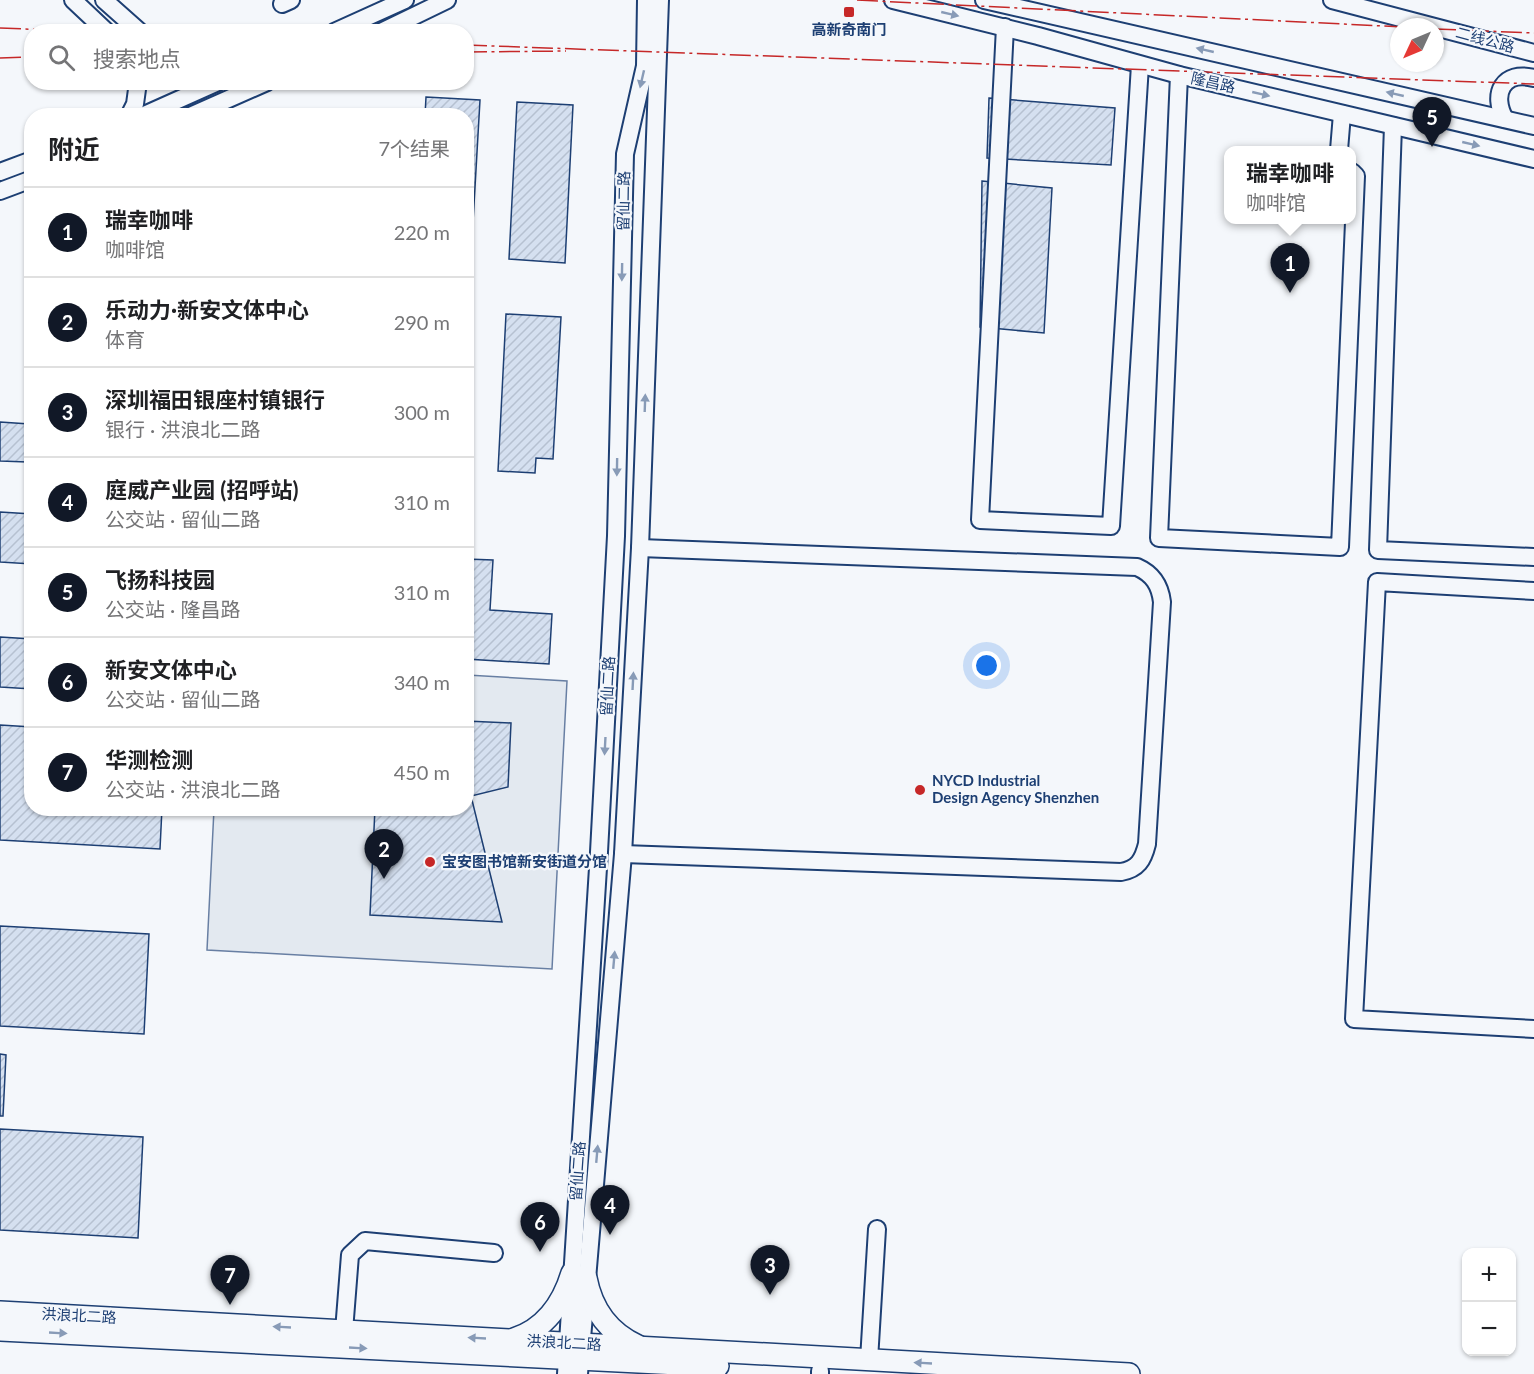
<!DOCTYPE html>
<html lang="zh">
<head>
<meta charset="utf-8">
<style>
	:root { --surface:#fff; --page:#f6f6f6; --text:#202124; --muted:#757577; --line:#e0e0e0; --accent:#111827 }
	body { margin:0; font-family:Lato,"Noto Sans SC",sans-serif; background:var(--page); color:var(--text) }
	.controls { position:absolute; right:18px; bottom:18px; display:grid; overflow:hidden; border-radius:12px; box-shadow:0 2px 4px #0004 }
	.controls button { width:54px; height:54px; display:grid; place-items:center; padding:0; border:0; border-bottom:2px solid var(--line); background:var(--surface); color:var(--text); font:30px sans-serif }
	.compass { position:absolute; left:1390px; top:18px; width:54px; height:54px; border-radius:50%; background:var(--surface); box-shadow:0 2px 4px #0004; rotate:226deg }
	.you { position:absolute; left:987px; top:666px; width:21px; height:21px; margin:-15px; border:4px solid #fff; border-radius:50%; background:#1a73e8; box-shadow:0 0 0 9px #1a73e833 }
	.badge { display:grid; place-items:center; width:39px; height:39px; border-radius:50%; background:var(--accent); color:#fff; font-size:20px; font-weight:700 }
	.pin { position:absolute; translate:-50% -50px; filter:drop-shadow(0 2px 3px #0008) }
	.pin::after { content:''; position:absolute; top:32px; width:21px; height:18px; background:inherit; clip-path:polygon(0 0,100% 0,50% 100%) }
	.popup { position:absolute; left:1224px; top:146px; width:132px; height:78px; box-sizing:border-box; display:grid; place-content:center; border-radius:12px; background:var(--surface); filter:drop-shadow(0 2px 4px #0005); font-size:20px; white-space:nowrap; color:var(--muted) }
	.popup b { font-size:22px; color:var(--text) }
	.popup::after { content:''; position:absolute; left:50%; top:100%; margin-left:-12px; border:12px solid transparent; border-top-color:var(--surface) }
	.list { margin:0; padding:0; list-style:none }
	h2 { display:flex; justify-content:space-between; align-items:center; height:78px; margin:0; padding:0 24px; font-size:26px }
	h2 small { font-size:20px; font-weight:400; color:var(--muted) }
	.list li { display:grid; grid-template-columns:39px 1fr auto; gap:18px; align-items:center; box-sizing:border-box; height:90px; padding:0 24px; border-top:2px solid var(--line) }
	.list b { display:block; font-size:22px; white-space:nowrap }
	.list p { margin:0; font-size:20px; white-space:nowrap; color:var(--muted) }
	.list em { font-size:20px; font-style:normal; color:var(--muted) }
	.icon { flex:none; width:33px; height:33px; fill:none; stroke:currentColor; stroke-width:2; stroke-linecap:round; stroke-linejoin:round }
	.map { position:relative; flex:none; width:1534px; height:1374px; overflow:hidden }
	.search { position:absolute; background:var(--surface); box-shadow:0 2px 4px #0004; left:24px; top:24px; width:450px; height:66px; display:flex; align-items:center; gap:15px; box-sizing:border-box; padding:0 21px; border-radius:24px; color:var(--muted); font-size:22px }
	.panel { position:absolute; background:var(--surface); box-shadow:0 2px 4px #0004; left:24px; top:108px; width:450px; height:708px; border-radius:24px }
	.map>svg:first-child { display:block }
	.garden { fill:#e3e9f0; stroke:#687fa3; stroke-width:1.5 }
	.building { fill:url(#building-hatch); stroke:#1d3f73; stroke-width:1.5 }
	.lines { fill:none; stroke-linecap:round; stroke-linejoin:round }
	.minor-casing { stroke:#1d3f73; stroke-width:20 }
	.major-casing { stroke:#1d3f73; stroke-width:24 }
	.minor { stroke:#f4f7fb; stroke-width:16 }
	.major { stroke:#f4f7fb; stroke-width:21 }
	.power { stroke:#c62828; stroke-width:1.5; stroke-dasharray:21 4.5 3 4.5; stroke-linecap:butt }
	.oneway { fill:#889bb7 }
	.poi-dot { fill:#c62828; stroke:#f4f7fb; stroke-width:2 }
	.labels { text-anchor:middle; stroke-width:4.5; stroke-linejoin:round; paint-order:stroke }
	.poi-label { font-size:15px; font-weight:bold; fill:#1d3f73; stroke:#f4f7fb; text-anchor:start }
	.street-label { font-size:15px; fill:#1d3f73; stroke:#f4f7fb }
</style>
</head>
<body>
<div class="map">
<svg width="1534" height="1374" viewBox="0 0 1534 1374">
	<defs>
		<pattern id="building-hatch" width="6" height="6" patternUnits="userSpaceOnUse" patternTransform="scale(1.5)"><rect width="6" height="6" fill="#d5e0f0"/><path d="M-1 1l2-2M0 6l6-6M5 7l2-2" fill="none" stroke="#b6c1d1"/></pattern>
	</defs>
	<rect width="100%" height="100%" fill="#f4f7fb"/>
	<path class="garden" d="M467 675 567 681 552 969 207 950 214 809 466 808Z"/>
	<g class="building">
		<path d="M426 97 480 100 471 257H466V116H425Z"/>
		<path d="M989 98 1115 108 1111 165 987 158Z"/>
		<path d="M517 102 573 105 565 263 509 259Z"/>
		<path d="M982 181 1052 188 1044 333 980 327Z"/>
		<path d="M466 311 468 312 466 348Z"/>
		<path d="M506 314 561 317 553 459 536 458 535 473 498 471Z"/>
		<path d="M0 422 29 424 27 462 0 461Z"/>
		<path d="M0 512 32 514V564L0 562Z"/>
		<path d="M466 559 493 560 490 610 552 614 549 664 466 659Z"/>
		<path d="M0 637 32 639V689L0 687Z"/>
		<path d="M466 721 511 723 508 787 471 796 502 922 370 915 375 808H466Z"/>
		<path d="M0 725 32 727V808H162L160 849 0 840Z"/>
		<path d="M0 926 149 934 144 1034 0 1026Z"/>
		<path d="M0 1054 6 1055 3 1116H0Z"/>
		<path d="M0 1129 143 1137 138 1238 0 1230Z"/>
	</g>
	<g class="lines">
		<defs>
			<g id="minor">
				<path d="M73 0 107 32"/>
				<path d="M104 0 140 32"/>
				<path d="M893 0 1038 36 1179 75 1534 159"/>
				<path d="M984 0 1534 126"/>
				<path d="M1332 0 1534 53"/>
				<path d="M282 4 291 0"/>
				<path d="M1005 27 980 520 1111 526 1140 65"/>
				<path d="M334 32 405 0"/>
				<path d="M381 32 447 0"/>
				<path d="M1179 75 1159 538 1340 547 1356 176 1352 172"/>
				<path d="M129 116 135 104 138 82"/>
				<path d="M142 116 218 82"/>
				<path d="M190 116 267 82"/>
				<path d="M1505 119C1491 94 1503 70 1534 78"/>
				<path d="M1393 126 1378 550 1534 557"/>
				<path d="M1339 150 1342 114"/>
				<path d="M0 172 32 160"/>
				<path d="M0 191 32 179"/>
				<path d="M1534 591 1377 582 1354 1019 1534 1029"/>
				<path d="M623 854 1121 872C1138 869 1143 860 1147 844L1162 602C1160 585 1153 574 1137 567L640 548"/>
				<path d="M344 1331 350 1255 365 1241 494 1253"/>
				<path d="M869 1360 877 1229"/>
				<path d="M566 1374 599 852 616 536 625 154 645 66 646 0"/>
				<path d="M579 1374 623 854 640 548 660 0"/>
				<path d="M820 1374V1371"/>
			</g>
			<g id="major">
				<path d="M586 1278C592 1310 609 1333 638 1346"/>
				<path d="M0 1312 1129 1374"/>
				<path d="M0 1330 718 1366"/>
				<path d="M514 1339C545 1329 563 1303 572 1273"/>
			</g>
		</defs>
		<use href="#minor" class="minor-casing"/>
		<use href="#major" class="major-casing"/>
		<use href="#minor" class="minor"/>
		<use href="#major" class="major"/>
		<g class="power">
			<path d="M857 0 1403 27"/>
			<path d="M0 28 97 32"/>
			<path d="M1435 29 1534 33"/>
			<path d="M466 45 1534 84"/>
			<path d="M466 52 566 51"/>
			<path d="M0 58 32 57"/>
		</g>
	</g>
	<defs><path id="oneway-solid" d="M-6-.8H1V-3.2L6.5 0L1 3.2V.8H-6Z" transform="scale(1.5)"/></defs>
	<g class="oneway">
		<use href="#oneway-solid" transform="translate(950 14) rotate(13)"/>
		<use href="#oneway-solid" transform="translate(1205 50) rotate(-167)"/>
		<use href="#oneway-solid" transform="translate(642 79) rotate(103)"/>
		<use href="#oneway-solid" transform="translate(1261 94) rotate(13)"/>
		<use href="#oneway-solid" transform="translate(1395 94) rotate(-167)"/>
		<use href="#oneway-solid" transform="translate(1471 144) rotate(13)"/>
		<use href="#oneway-solid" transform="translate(622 272) rotate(91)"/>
		<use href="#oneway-solid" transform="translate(645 403) rotate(-88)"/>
		<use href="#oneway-solid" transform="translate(617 467) rotate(91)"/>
		<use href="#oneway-solid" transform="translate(633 681) rotate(-87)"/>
		<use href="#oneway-solid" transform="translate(605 746) rotate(93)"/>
		<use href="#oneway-solid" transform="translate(614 960) rotate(-85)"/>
		<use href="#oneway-solid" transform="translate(597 1154) rotate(-85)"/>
		<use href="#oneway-solid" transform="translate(282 1327) rotate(-177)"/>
		<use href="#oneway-solid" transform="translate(58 1333) rotate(3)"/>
		<use href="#oneway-solid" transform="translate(477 1338) rotate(-177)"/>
		<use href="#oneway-solid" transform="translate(358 1348) rotate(3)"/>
		<use href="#oneway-solid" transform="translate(923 1363) rotate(-177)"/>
	</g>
	<g class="poi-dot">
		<rect x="843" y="6" width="12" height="12" rx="3"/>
		<circle cx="920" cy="790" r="6"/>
		<circle cx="430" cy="862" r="6"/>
	</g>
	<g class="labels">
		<g class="poi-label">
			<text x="849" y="35" text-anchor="middle">高新奇南门</text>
			<text x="932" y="786">NYCD Industrial<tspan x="932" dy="17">Design Agency Shenzhen</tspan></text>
			<text x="442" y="867">宝安图书馆新安街道分馆</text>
		</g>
		<g class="street-label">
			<text transform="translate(1485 40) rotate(15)" y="5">二线公路</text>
			<text transform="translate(1213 83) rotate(13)" y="5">隆昌路</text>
			<text transform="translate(624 201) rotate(-89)" y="5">留仙二路</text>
			<text transform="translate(608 686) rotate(-87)" y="5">留仙二路</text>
			<text transform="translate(578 1171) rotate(-86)" y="5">留仙二路</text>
			<text transform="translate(79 1316) rotate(3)" y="5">洪浪北二路</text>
			<text transform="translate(564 1343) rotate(3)" y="5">洪浪北二路</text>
		</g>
	</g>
</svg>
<div class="controls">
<button>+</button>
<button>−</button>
</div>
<svg class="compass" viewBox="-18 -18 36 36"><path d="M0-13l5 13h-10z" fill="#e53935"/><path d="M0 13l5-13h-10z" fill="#757577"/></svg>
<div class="you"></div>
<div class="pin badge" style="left:1290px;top:293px">1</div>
<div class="popup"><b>瑞幸咖啡</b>咖啡馆</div>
<div class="pin badge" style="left:384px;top:879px">2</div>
<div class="pin badge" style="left:770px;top:1295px">3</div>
<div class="pin badge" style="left:610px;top:1235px">4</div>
<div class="pin badge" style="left:1432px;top:147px">5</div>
<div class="pin badge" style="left:540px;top:1252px">6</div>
<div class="pin badge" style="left:230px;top:1305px">7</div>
<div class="search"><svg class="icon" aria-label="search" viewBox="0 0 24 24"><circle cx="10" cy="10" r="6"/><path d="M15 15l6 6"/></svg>搜索地点</div>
<section class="panel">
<h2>附近<small>7个结果</small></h2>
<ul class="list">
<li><span class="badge">1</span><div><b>瑞幸咖啡</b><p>咖啡馆</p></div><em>220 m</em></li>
<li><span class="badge">2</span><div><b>乐动力·新安文体中心</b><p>体育</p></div><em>290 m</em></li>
<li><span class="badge">3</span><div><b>深圳福田银座村镇银行</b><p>银行 · 洪浪北二路</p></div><em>300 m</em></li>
<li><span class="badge">4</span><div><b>庭威产业园 (招呼站)</b><p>公交站 · 留仙二路</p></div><em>310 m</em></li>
<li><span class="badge">5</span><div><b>飞扬科技园</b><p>公交站 · 隆昌路</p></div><em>310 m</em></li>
<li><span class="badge">6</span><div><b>新安文体中心</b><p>公交站 · 留仙二路</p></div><em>340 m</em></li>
<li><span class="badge">7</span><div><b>华测检测</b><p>公交站 · 洪浪北二路</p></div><em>450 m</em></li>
</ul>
</section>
</div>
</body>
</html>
